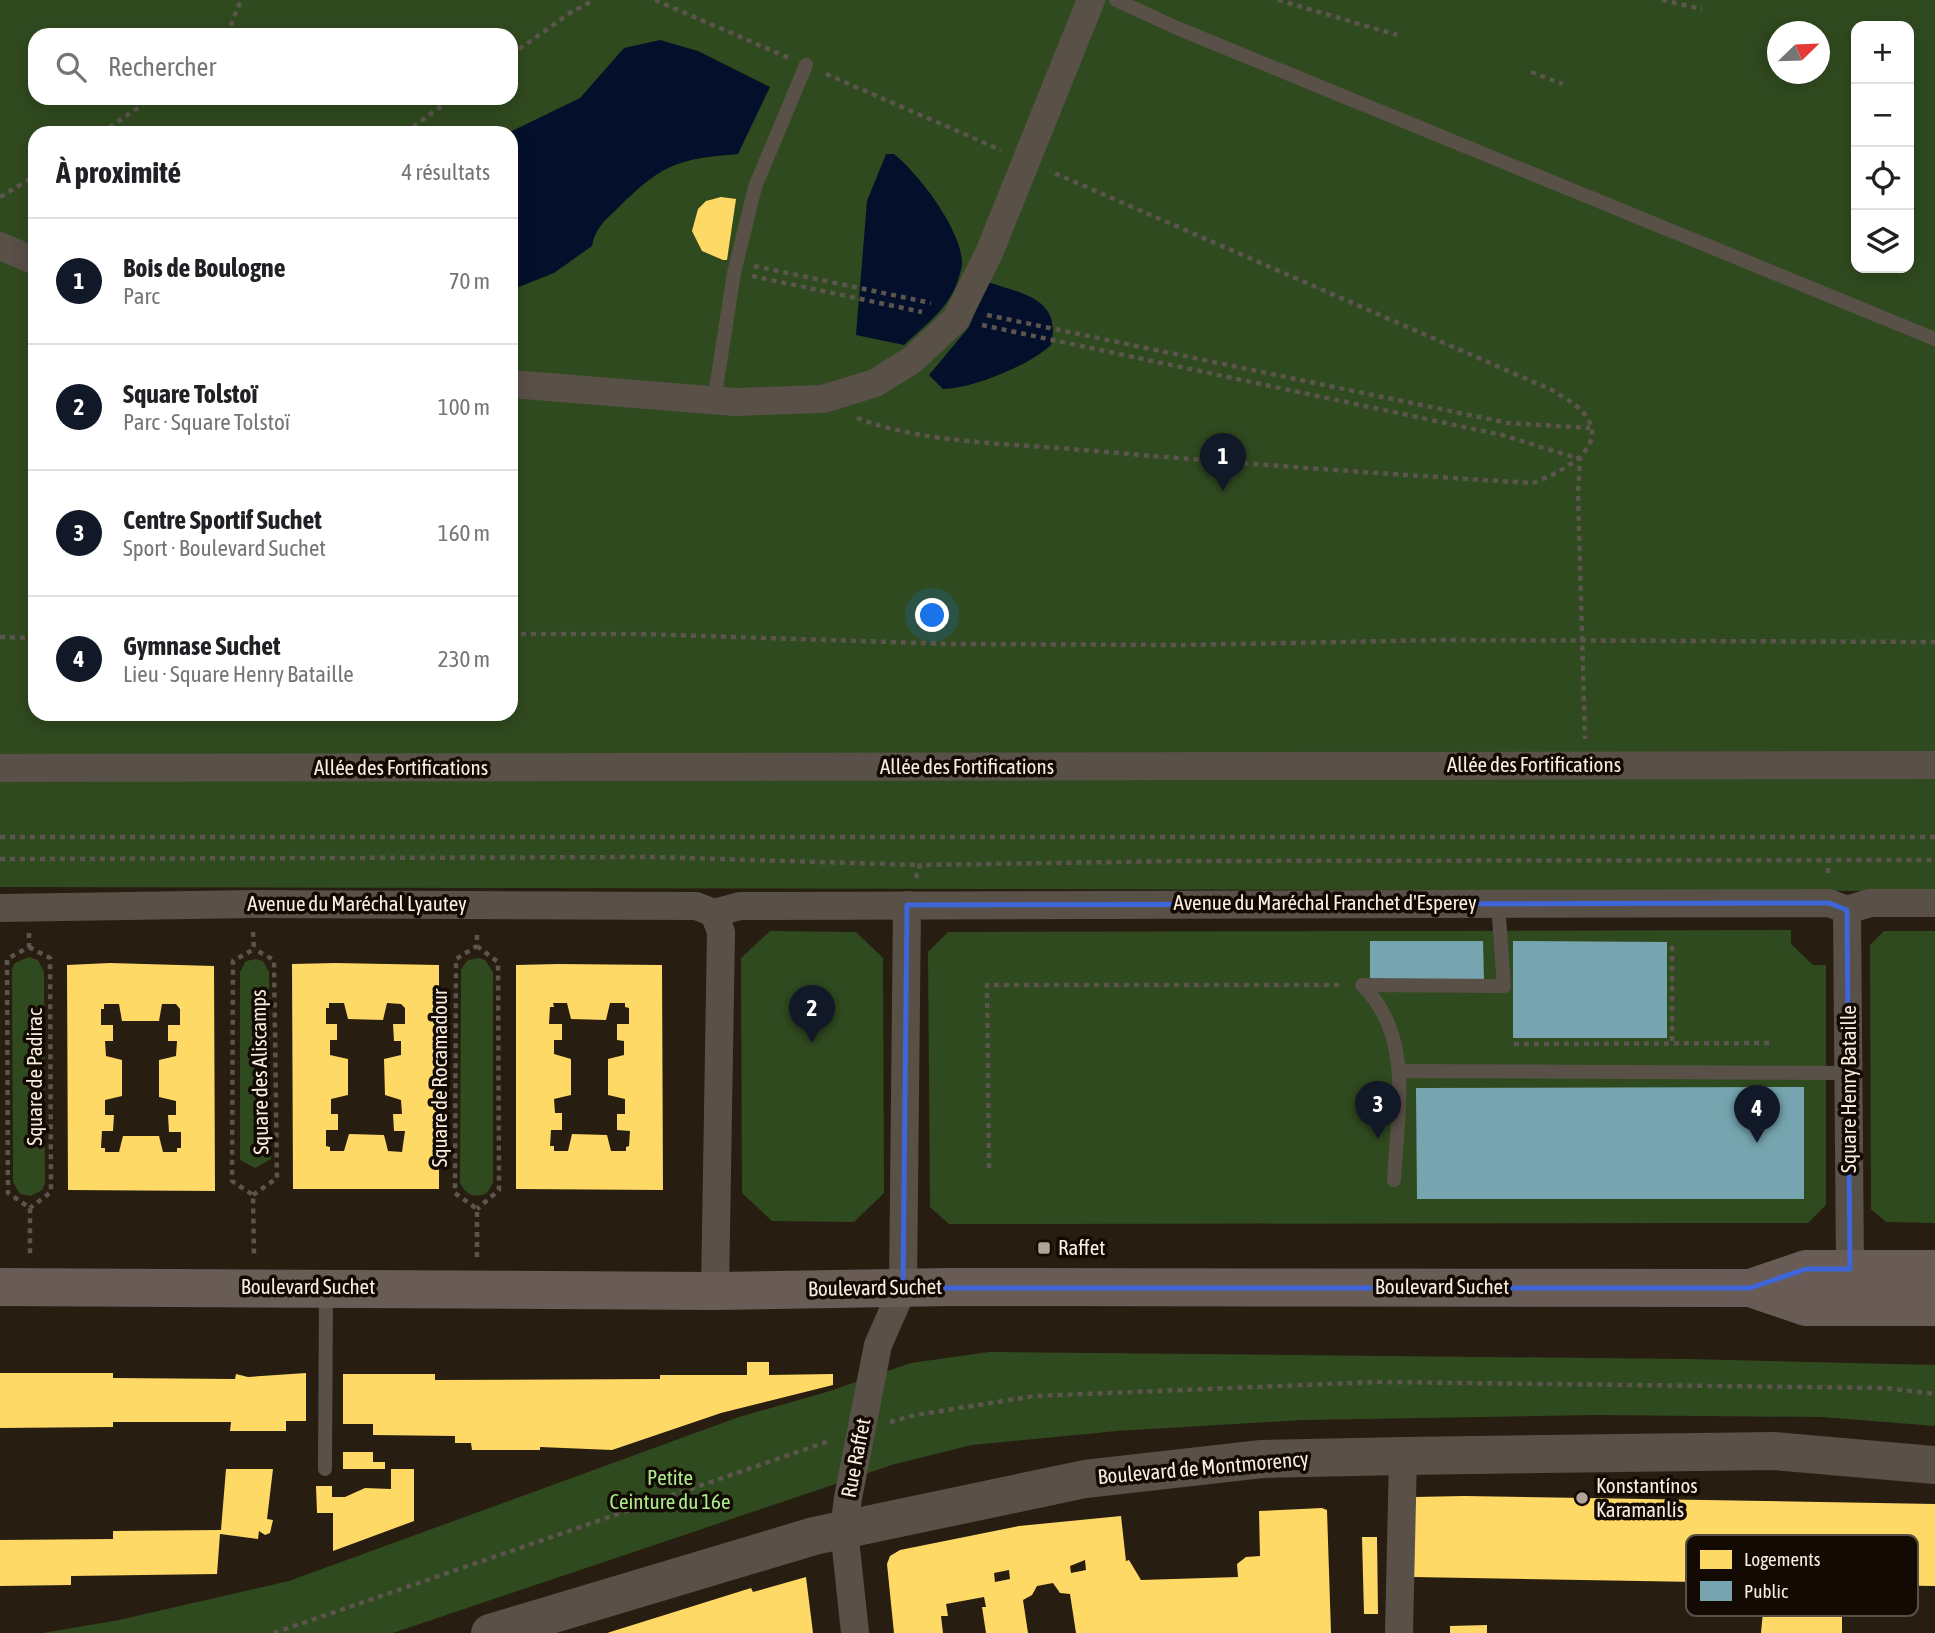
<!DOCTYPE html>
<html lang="fr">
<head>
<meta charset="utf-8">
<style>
	:root { --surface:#fff; --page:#f2f2f2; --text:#202124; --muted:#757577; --line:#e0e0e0; --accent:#111827 }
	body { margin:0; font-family:"Asap Condensed",sans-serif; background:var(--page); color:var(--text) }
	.controls { position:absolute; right:21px; top:21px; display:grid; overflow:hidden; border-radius:14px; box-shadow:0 4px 18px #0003 }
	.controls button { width:63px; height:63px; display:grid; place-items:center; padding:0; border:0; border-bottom:2px solid var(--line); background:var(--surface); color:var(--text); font:35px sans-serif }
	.compass { position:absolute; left:1767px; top:21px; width:63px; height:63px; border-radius:50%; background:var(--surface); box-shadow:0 4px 18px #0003; rotate:67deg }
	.you { position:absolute; left:933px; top:616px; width:24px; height:24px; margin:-18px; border:5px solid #fff; border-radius:50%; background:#1a73e8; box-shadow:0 0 0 10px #1a73e833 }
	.badge { display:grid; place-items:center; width:46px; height:46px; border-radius:50%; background:var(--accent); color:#fff; font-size:23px; font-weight:700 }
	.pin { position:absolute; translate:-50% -58px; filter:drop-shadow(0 2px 4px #0008) }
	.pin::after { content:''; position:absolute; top:37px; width:24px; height:21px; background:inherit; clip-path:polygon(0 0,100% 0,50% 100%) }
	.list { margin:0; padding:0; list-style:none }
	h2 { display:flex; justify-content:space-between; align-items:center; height:91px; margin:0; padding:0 28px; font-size:30px }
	h2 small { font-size:23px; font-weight:400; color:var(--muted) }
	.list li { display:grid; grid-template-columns:46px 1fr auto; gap:21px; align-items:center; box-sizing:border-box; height:126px; padding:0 28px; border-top:2px solid var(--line) }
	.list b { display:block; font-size:26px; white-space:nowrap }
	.list p { margin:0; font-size:23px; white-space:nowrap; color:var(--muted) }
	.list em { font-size:23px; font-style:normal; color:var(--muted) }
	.icon { flex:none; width:38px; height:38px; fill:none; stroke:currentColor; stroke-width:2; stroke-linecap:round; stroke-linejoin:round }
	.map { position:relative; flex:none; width:1935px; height:1633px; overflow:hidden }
	.search { position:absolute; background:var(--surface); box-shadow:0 4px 18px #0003; left:28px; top:28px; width:490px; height:77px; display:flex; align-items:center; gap:18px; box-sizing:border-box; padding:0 24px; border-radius:21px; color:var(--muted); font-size:26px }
	.panel { position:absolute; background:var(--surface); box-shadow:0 4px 18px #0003; left:28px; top:126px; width:490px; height:595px; border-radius:21px }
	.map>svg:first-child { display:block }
	.green { fill:#304a1f; fill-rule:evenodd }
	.water { fill:#04102b }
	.homes { fill:#ffd966; fill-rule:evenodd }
	.public { fill:#76a5af }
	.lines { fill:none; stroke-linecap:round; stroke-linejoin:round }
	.path { stroke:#5c554d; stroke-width:4.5; stroke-dasharray:5 5; stroke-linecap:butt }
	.lane { stroke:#595048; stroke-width:14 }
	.street { stroke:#595048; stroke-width:28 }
	.secondary { stroke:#595048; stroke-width:38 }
	.primary { stroke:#695b56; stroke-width:38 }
	.marked { fill:none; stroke:#3e66d9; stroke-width:5; stroke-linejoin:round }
	.poi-dot { fill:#b1a498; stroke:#130b03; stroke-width:2.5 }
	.labels { text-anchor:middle; stroke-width:7; stroke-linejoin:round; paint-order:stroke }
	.street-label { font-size:21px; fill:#fbede0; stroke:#130b03 }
	.poi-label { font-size:21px; fill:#fbede0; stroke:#130b03; text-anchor:start }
	.park-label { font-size:21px; fill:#abed8c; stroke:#130b03 }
	.key { fill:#130b03; stroke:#594f45; stroke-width:2 }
	.key-label { font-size:19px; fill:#fbede0 }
</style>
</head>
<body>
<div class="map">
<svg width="1935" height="1633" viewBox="0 0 1935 1633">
	<rect width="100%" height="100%" fill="#281d11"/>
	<g class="green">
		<path d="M0 0H1935V891L0 887ZM1856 26H1909V268H1856ZM1778 32H1820V74H1778ZM35 35H511V98H35ZM35 133H511V714H35Z"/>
		<path d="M1791 930V944L1813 965H1826V1205L1808 1223 949 1224 930 1207 928 952 948 932Z"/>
		<path d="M770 931 856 932 883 958 884 1193 854 1222 772 1221 742 1193 741 958Z"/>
		<path d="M1884 931H1935V1223L1886 1222 1871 1209 1870 945Z"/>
		<path d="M29 957 38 960 44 972 45 1184 42 1190 31 1196 20 1194 13 1182 12 969 15 963Z"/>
		<path d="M479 958 485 960 493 972V1183L487 1193C475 1199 466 1195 460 1183L461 969 468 960Z"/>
		<path d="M256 959 263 961 269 972 271 1159 255 1168 240 1160V972L246 961Z"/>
		<path d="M989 1352 1688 1359 1935 1365V1426L1822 1417 1596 1415 1303 1420 1117 1431 972 1445 895 1464 393 1633H43L119 1620 289 1581 739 1417 830 1391 911 1363Z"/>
	</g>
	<g class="water">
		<path d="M660 40 698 51 770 87 738 154C677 159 663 164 619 207 606 219 595 228 592 246L554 273 511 290V133H508L580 98 624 48Z"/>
		<path d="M886 154H894C918 173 962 230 962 263 962 269 957 283 955 288 946 310 921 329 904 345L856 335 867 201Z"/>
		<path d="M988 282C1022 294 1062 298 1051 345 1030 365 972 389 943 389L929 375 969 327Z"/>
	</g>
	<g class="homes">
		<path d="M721 197 736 199 727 260H723L702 251 692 231 698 209 706 201Z"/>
		<path d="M110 963 214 966 215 1191 68 1190 67 965ZM104 1004H119L122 1021H159L162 1004H176L180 1009V1025H168V1041H177L176 1056 159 1060V1097L176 1101V1115H168L169 1132H181V1148H177V1152H163L159 1136H123L119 1152H105V1148H101L102 1131H113L114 1115H105V1100L122 1096V1060L106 1056 105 1041H113V1025H101V1009H104Z"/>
		<path d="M335 963 439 965V1189H293L292 964ZM329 1003H344L348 1019 383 1020 387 1003 401 1004 405 1008V1024H393L394 1041H401V1055L384 1059 385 1095 401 1100 402 1114H393L394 1131H405L402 1152 388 1151 384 1135 349 1134 344 1151H330V1147L326 1146V1130H338V1114H331V1099L348 1095V1059L330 1055V1040H337V1024H326V1008H329Z"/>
		<path d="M558 964 662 965 663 1190 516 1189V965ZM553 1003H567L571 1019 606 1020 610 1003H625V1007L629 1008V1024H617V1040L624 1041V1055L608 1059V1095L625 1099V1114H617V1130L630 1131 629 1146 626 1147V1151H611L607 1135 572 1134 568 1151H554V1146H550L551 1130H562V1113H555L554 1099 571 1095V1059L554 1054V1040H562V1024H549L550 1007H554Z"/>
		<path d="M747 1362H769V1375L833 1374V1385L721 1413 612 1450 540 1447V1450H472L471 1443H455V1436L373 1435V1424H343V1374H435V1380L660 1379V1375H747Z"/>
		<path d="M0 1373H113V1378L235 1379 236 1374 248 1377 306 1373V1421H286V1431H230L231 1422H113V1427L0 1428Z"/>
		<path d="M343 1452H373V1462H385V1469H343Z"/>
		<path d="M226 1469H273L267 1519 273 1520 270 1533 265 1535 259 1531 258 1539 220 1534 217 1574 71 1576V1585L0 1586V1540L113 1539V1531L221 1530Z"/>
		<path d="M391 1469H414V1521L333 1551V1513H317L316 1486H332V1497H345L365 1488 391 1489Z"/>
		<path d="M1464 1496 1935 1504V1586L1862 1585V1580L1840 1579 1838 1611H1842V1633H1761L1766 1578 1755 1577V1583L1413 1577 1414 1497Z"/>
		<path d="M1322 1508 1327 1510 1331 1633H1076L1070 1594 1060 1593 1053 1583 1037 1586 1032 1595 1023 1600 1028 1633H986L982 1607H986L984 1597 946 1604 948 1616H941L943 1633H894L887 1564 890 1556 900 1550 1019 1526 1121 1516 1126 1561 1129 1560 1141 1580 1238 1577 1237 1564 1246 1557 1260 1556 1259 1511ZM1085 1560 1086 1570 1071 1573 1070 1566ZM1009 1570 1010 1579 995 1582 994 1573Z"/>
		<path d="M1362 1537H1377L1378 1614H1364Z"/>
		<path d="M806 1577 813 1633H607L751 1588 753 1592Z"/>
		<path d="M1487 1625V1633H1450V1626Z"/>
	</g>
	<g class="public">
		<path d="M1370 941H1483L1484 981H1370Z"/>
		<path d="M1513 941 1667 942V1038H1513Z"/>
		<path d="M1804 1087V1199H1417L1416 1088Z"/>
	</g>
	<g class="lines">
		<g class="path">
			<path d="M655 0 789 58"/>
			<path d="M1278 0 1397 35"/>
			<path d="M1662 0 1702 9"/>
			<path d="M227 35 241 0"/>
			<path d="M511 55 570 13 594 0"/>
			<path d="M1531 72 1563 84"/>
			<path d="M826 74 1001 150"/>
			<path d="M101 133 152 98"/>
			<path d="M405 133 452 98"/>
			<path d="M0 197 35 176"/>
			<path d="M754 266 931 303"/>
			<path d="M752 276 922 312"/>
			<path d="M987 315 1508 423 1590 428"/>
			<path d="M982 325 1502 435 1580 459 1578 494 1585 739"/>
			<path d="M857 418C927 444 1008 443 1083 450 1233 463 1383 474 1533 483 1562 472 1617 445 1579 408 1571 401 1561 396 1552 390L1050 171"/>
			<path d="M511 634H640L954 644 1182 645 1442 640 1935 642"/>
			<path d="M0 637 35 638"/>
			<path d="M0 837H1935"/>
			<path d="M1828 858V875"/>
			<path d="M0 859 655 857 919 865"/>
			<path d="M916 878 920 865 1180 861 1935 860"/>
			<path d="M253 932 254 949 233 961 232 1181 253 1195 254 1257"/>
			<path d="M29 933V947L7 959 8 1193 30 1208V1256"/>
			<path d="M477 946 498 962 499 1190 477 1209"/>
			<path d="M1672 946V1043"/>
			<path d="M29 947 50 958 51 1192 30 1208"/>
			<path d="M1514 1044 1774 1043"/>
			<path d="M989 1168 987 985H1343"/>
			<path d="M253 1195 277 1178 274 960 254 949"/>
			<path d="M477 1257V1209L455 1193 456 959 477 946V932"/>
			<path d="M890 1422 915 1415 1035 1396 1377 1382 1886 1388 1935 1394"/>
			<path d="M274 1633 832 1440"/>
		</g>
		<g class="lane">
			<path d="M1116 0 1177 28 1935 339"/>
			<path d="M714 401 734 273 755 187 806 65"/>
			<path d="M1399 1071 1848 1073"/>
			<path d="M1394 1180C1397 1114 1415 1036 1362 985L1504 986 1498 903"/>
			<path d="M325 1469 326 1292"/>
		</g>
		<g class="street">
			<path d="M0 246 35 261"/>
			<path d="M511 384 735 402 823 399 875 383 912 360 956 319 989 253 1091 0"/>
			<path d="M0 768 1935 765"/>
			<path d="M0 908 254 904 696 906 714 913"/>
			<path d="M1847 910 1850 1269"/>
			<path d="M714 913 740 906 1829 903 1847 910 1870 903H1935"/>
			<path d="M714 913 721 932 715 1291"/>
			<path d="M855 1633 844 1529 848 1498 878 1345 903 1288 907 905"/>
			<path d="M1399 1633 1403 1456"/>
		</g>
		<path class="secondary" d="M490 1633 814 1536 1085 1479 1262 1459 1403 1456 1774 1451 1935 1465"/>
		<g class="primary">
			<path d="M0 1287 715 1291 950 1287 1750 1288 1806 1269H1935"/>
			<path d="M1750 1288 1806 1307H1935"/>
		</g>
	</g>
	<path class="marked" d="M1829 903 1847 910 1850 1269H1806L1750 1288H903L907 905Z"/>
	<g class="poi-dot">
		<rect x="1037" y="1241" width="14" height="14" rx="3.5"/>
		<circle cx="1582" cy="1498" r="7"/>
	</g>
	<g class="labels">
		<g class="street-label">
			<text x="1534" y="772">Allée des Fortifications</text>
			<text x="967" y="774">Allée des Fortifications</text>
			<text x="401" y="775">Allée des Fortifications</text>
			<text x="1325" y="910">Avenue du Maréchal Franchet d'Esperey</text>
			<text x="357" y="911">Avenue du Maréchal Lyautey</text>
			<text transform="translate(260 1072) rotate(-91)" y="7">Square des Aliscamps</text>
			<text transform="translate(35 1077) rotate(-90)" y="7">Square de Padirac</text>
			<text transform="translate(440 1078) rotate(-90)" y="7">Square de Rocamadour</text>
			<text transform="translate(1849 1089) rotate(-90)" y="7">Square Henry Bataille</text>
			<text x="308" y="1294">Boulevard Suchet</text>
			<text x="1442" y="1294">Boulevard Suchet</text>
			<text transform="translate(875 1288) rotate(-1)" y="7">Boulevard Suchet</text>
			<text transform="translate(856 1458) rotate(-79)" y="7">Rue Raffet</text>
			<text transform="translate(1203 1468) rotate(-5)" y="7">Boulevard de Montmorency</text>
		</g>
		<g class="poi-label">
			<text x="1058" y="1255">Raffet</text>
			<text x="1596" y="1493">Konstantínos<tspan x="1596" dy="24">Karamanlís</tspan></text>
		</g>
		<g class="park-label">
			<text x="670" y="1485">Petite<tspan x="670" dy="24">Ceinture du 16e</tspan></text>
		</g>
	</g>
	<rect x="1686" y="1535" width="232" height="81" rx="10" class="key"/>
	<rect x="1700" y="1550" width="32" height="19" fill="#ffd966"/>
	<rect x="1700" y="1581" width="32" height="20" fill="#76a5af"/>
	<g class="key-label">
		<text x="1744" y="1566">Logements</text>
		<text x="1744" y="1598">Public</text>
	</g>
</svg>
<div class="controls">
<button>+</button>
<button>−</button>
<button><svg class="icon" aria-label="locate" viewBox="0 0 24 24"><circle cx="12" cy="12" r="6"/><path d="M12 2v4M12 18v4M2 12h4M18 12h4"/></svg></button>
<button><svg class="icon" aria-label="layers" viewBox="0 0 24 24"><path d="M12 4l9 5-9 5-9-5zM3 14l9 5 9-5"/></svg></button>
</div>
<svg class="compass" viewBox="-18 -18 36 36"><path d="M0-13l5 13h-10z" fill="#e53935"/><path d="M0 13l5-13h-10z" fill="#757577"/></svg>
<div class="you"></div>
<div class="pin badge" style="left:1223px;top:491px">1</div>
<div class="pin badge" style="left:812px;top:1043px">2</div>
<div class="pin badge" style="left:1378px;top:1139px">3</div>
<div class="pin badge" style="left:1757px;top:1143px">4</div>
<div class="search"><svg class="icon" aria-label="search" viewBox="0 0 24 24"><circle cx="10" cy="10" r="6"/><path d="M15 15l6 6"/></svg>Rechercher</div>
<section class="panel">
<h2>À proximité<small>4 résultats</small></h2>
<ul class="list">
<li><span class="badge">1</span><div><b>Bois de Boulogne</b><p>Parc</p></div><em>70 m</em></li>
<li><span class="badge">2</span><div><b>Square Tolstoï</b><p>Parc · Square Tolstoï</p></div><em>100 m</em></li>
<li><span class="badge">3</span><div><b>Centre Sportif Suchet</b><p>Sport · Boulevard Suchet</p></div><em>160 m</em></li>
<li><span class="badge">4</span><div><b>Gymnase Suchet</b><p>Lieu · Square Henry Bataille</p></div><em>230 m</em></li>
</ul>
</section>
</div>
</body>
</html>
